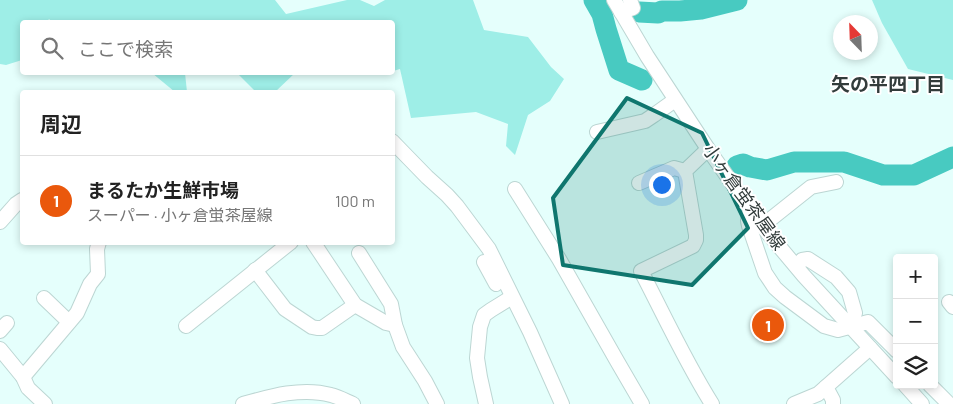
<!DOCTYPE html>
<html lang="ja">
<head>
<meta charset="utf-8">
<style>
	:root { --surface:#fff; --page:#f2f2f2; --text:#222; --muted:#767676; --line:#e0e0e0; --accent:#ea580c }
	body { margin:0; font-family:Barlow,"Noto Sans JP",sans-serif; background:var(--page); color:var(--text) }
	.controls { position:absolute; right:15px; bottom:15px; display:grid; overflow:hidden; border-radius:5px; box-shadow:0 2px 8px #0003 }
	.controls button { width:45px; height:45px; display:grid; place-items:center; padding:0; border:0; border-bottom:1px solid var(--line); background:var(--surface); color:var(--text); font:25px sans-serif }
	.compass { position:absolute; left:833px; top:15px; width:45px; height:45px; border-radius:50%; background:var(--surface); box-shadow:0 2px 8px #0003; rotate:337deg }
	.you { position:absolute; left:661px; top:184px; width:18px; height:18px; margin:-12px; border:4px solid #fff; border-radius:50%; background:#1a73e8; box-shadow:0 0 0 8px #1a73e833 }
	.badge { display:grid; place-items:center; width:32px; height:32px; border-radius:50%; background:var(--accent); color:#fff; font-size:16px; font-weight:700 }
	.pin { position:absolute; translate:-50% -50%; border:2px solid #fff; box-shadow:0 1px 5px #0006 }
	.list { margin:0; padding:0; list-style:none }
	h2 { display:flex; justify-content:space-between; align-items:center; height:65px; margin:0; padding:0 20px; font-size:21px }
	h2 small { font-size:16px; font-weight:400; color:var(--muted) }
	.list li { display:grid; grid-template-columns:32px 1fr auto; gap:15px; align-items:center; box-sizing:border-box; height:90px; padding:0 20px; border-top:1px solid var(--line) }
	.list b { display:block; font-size:19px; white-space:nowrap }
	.list p { margin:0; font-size:16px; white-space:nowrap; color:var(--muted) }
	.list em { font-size:16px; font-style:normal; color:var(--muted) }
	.icon { flex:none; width:28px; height:28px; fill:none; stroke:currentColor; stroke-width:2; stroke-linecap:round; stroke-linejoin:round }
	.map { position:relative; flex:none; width:953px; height:404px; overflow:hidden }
	.search { position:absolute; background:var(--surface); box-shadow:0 2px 8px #0003; left:20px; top:20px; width:375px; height:55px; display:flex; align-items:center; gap:12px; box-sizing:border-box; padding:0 18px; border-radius:5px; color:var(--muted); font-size:19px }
	.panel { position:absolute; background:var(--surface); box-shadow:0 2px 8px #0003; left:20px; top:90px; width:375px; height:155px; border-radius:5px }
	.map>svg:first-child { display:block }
	.green { fill:#9eeee7 }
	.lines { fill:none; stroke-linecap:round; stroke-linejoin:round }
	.river { stroke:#48cac1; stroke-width:21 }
	.minor-casing { stroke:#bcd6d3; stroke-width:16 }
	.minor { stroke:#fff; stroke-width:14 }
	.marked { fill:#0f766e; fill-opacity:0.2; stroke:#0f766e; stroke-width:4; stroke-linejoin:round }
	.labels { text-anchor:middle; stroke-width:4; stroke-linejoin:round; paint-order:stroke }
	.street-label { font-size:18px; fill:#323c3b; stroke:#fff }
	.neighbourhood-label { font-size:19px; font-weight:bold; fill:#323c3b; stroke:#fff }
</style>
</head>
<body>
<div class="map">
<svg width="953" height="404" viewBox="0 0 953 404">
	<rect width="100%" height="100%" fill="#e5fffc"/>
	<g class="green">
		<path d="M0 0H275L286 14 347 0H360L374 6 385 0H473L484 30 528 37 551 67 564 79 550 101 528 115 515 155 506 146 508 124 476 112 411 118 400 69 393 71 392 22H52L49 19 47 22H22V60L6 65 0 64Z"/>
		<path d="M872 0H953V80L908 69 882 23Z"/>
		<path d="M152 73H185L187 92H175Z"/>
		<path d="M237 73H295L275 92H256Z"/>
	</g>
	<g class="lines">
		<g class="river">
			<path d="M594 0 602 14 606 29 619 70 642 80"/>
			<path d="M639 12 658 13 662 11H680L701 9 737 0"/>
			<path d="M737 166 743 164 750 167 767 170 794 162H844L883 175H914L953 157"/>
		</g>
		<defs>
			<g id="minor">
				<path d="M614 0 647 56 708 149 762 226 804 276 897 377"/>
				<path d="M621 12 633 8 630 0"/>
				<path d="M597 132 645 121 654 115 675 100"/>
				<path d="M392 141 427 177 447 195 457 206 489 249 530 332 562 404"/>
				<path d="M708 149 685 171 696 235V240L693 246 641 271C664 315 685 361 712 404"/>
				<path d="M639 183 674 168 685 171"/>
				<path d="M515 189 559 259 617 361 642 404"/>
				<path d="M750 209 748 221 749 226 765 273 775 288 785 297 824 326 838 330 868 322 897 351"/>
				<path d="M0 222 16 204 22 200"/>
				<path d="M762 226 811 187 836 182"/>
				<path d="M313 242 355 305 386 323 395 325"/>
				<path d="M359 253 391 304 395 325 403 347 425 381 437 404"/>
				<path d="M802 260 808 259 836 277 849 292 855 313 850 326"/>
				<path d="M484 262 496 284"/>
				<path d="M255 270 285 309 312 327 317 328H322L355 305"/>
				<path d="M44 298 69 322"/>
				<path d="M949 302 953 307"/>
				<path d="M186 326 291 242"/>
				<path d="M0 331 7 323"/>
				<path d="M0 349 23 377 28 388 45 404"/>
				<path d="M23 377 77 313 90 284 98 274 97 249 99 242"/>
				<path d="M905 385 922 404"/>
				<path d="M930 385 949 404"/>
				<path d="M826 387 833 400V404"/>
				<path d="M243 404C271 396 302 387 331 395 339 397 346 401 353 404"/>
				<path d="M486 404 480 377 477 358 480 327 484 315 491 310 512 297"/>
				<path d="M794 404 818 394 870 348"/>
			</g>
		</defs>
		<use href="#minor" class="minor-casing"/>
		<use href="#minor" class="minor"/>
	</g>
	<path class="marked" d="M627 98 702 133 748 228 692 285 563 265 553 198Z"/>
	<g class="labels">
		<g class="street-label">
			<text transform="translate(744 197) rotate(54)" y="6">小ヶ倉蛍茶屋線</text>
		</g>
		<g class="neighbourhood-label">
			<text x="888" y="91">矢の平四丁目</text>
		</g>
	</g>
</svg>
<div class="controls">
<button>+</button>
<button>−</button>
<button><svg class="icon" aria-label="layers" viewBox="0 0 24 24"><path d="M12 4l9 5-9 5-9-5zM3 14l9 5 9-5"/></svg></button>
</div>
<svg class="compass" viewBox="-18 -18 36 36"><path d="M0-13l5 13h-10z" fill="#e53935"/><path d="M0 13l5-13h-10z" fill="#767676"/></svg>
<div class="you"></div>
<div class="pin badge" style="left:768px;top:325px">1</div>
<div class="search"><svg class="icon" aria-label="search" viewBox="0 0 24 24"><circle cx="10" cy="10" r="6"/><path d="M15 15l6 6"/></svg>ここで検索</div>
<section class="panel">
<h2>周辺<small></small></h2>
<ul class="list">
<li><span class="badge">1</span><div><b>まるたか生鮮市場</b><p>スーパー · 小ヶ倉蛍茶屋線</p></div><em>100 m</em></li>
</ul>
</section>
</div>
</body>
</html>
